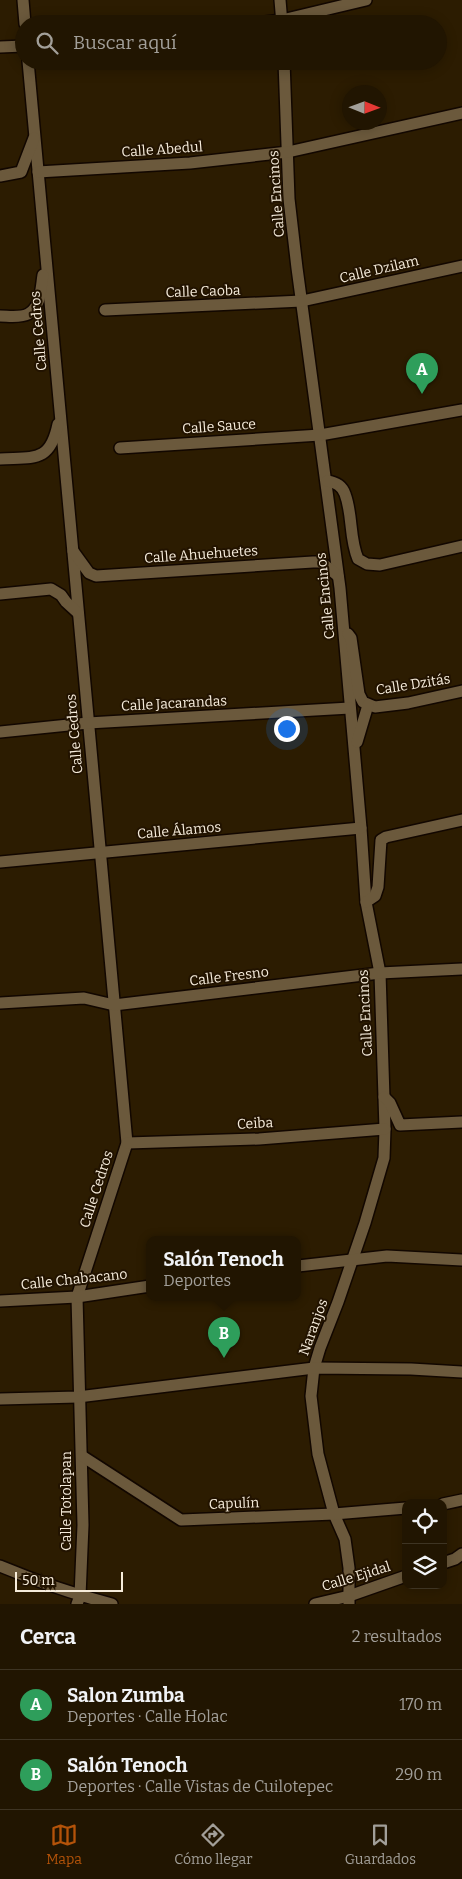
<!DOCTYPE html>
<html lang="es">
<head>
<meta charset="utf-8">
<style>
	:root { --surface:#211501; --page:#291e0b; --text:#f1f3f6; --muted:#a29f99; --line:#3e3423; --accent:#b45309 }
	body { margin:0; font-family:Bitter,serif; background:var(--page); color:var(--text) }
	.controls { position:absolute; right:15px; bottom:15px; display:grid; overflow:hidden; border-radius:10px; box-shadow:0 2px 12px #0003 }
	.controls button { width:45px; height:45px; display:grid; place-items:center; padding:0; border:0; border-bottom:1px solid var(--line); background:var(--surface); color:var(--text); font:25px sans-serif }
	.compass { position:absolute; left:342px; top:85px; width:45px; height:45px; border-radius:50%; background:var(--surface); box-shadow:0 2px 12px #0003; rotate:91deg }
	.scale { position:absolute; left:15px; bottom:12px; width:108px; box-sizing:border-box; padding-left:5px; border:2px solid #f6ecdb; border-top:0; font-size:14px; line-height:18px; white-space:nowrap; color:#f6ecdb; -webkit-text-stroke:4px #221300; paint-order:stroke }
	.you { position:absolute; left:286px; top:728px; width:18px; height:18px; margin:-12px; border:4px solid #fff; border-radius:50%; background:#1a73e8; box-shadow:0 0 0 8px #1a73e833 }
	.badge { display:grid; place-items:center; width:32px; height:32px; border-radius:50%; background:var(--accent); color:#fff; font-size:16px; font-weight:700 }
	.pin { position:absolute; translate:-50% -41px; filter:drop-shadow(0 1px 2px #0008) }
	.pin::after { content:''; position:absolute; top:26px; width:18px; height:15px; background:inherit; clip-path:polygon(0 0,100% 0,50% 100%) }
	.popup { position:absolute; left:146px; top:1236px; width:155px; height:65px; box-sizing:border-box; display:grid; place-content:center; border-radius:10px; background:var(--surface); filter:drop-shadow(0 1px 4px #0005); font-size:16px; white-space:nowrap; color:var(--muted) }
	.popup b { font-size:19px; color:var(--text) }
	.popup::after { content:''; position:absolute; left:50%; top:100%; margin-left:-10px; border:10px solid transparent; border-top-color:var(--surface) }
	.list { margin:0; padding:0; list-style:none }
	h2 { display:flex; justify-content:space-between; align-items:center; height:65px; margin:0; padding:0 20px; font-size:21px }
	h2 small { font-size:16px; font-weight:400; color:var(--muted) }
	.list li { display:grid; grid-template-columns:32px 1fr auto; gap:15px; align-items:center; box-sizing:border-box; height:70px; padding:0 20px; border-top:1px solid var(--line) }
	.list b { display:block; font-size:19px; white-space:nowrap }
	.list p { margin:0; font-size:16px; white-space:nowrap; color:var(--muted) }
	.list em { font-size:16px; font-style:normal; color:var(--muted) }
	.icon { flex:none; width:28px; height:28px; fill:none; stroke:currentColor; stroke-width:2; stroke-linecap:round; stroke-linejoin:round }
	.map { position:relative; flex:none; width:462px; height:1604px; overflow:hidden }
	.search { position:absolute; background:var(--surface); box-shadow:0 2px 12px #0003; left:15px; right:15px; top:15px; height:55px; display:flex; align-items:center; gap:12px; box-sizing:border-box; padding:0 18px; border-radius:28px; color:var(--muted); font-size:19px }
	.sheet { height:205px; background:var(--surface) }
	nav { display:flex; justify-content:space-around; align-items:center; box-sizing:border-box; height:70px; border-top:1px solid var(--line); background:var(--surface); font-size:14px; color:var(--muted) }
	nav a { display:grid; justify-items:center; gap:2px }
	nav .on { color:var(--accent) }
	.map>svg:first-child { display:block }
	.lines { fill:none; stroke-linecap:round; stroke-linejoin:round }
	.street-casing { stroke:#120700; stroke-width:14 }
	.street { stroke:#6b593c; stroke-width:11 }
	.labels { text-anchor:middle; stroke-width:4; stroke-linejoin:round; paint-order:stroke }
	.street-label { font-size:14px; fill:#f6ecdb; stroke:#221300 }
</style>
</head>
<body>
<div class="map">
<svg width="462" height="1604" viewBox="0 0 462 1604">
	<rect width="100%" height="100%" fill="#2c1c01"/>
	<g class="lines">
		<defs>
			<g id="street">
				<path d="M23 0 25 24"/>
				<path d="M280 0 282 24"/>
				<path d="M249 24 282 20 366 0"/>
				<path d="M0 47 24 46"/>
				<path d="M28 61 127 1143 77 1297 83 1525 80 1596 77 1604"/>
				<path d="M284 61 289 199 297 268 340 588 361 828 366 902 380 973 385 1129 384 1158 365 1223 338 1302 320 1348 314 1368 311 1396 318 1454 334 1514 345 1539 349 1568V1604"/>
				<path d="M38 172 190 163 288 152 462 113"/>
				<path d="M0 176 21 172 34 138"/>
				<path d="M105 310 302 301 462 266"/>
				<path d="M0 316C8 316 21 318 28 314 41 308 41 287 43 275"/>
				<path d="M120 448 320 435 462 410"/>
				<path d="M0 459C34 457 50 463 58 424"/>
				<path d="M327 481C335 482 342 485 345 494 353 515 349 538 358 559L367 564 380 565 462 546"/>
				<path d="M73 551 89 573 96 576 313 562H321L338 576"/>
				<path d="M0 594 51 589 61 595 66 602 78 613"/>
				<path d="M348 634 351 638 359 694 363 702 375 707 408 703 462 691"/>
				<path d="M0 732 88 723 350 708"/>
				<path d="M357 742 368 705"/>
				<path d="M0 862 361 828"/>
				<path d="M366 902 375 896 378 887 381 840 386 837 462 820"/>
				<path d="M0 1003 84 998 114 1005 380 973 462 969"/>
				<path d="M384 1097 390 1103 400 1125 462 1122"/>
				<path d="M127 1143 259 1139 385 1129"/>
				<path d="M298 1266 387 1256 462 1260"/>
				<path d="M0 1301 77 1297 150 1286"/>
				<path d="M0 1399 78 1397 314 1368 411 1369 462 1372"/>
				<path d="M82 1456 181 1520 334 1514 406 1508"/>
				<path d="M443 1504 462 1500"/>
				<path d="M443 1563 455 1559 462 1554"/>
				<path d="M0 1566C36 1581 73 1594 112 1604"/>
				<path d="M315 1604 349 1596 406 1576"/>
			</g>
		</defs>
		<use href="#street" class="street-casing"/>
		<use href="#street" class="street"/>
	</g>
	<g class="labels">
		<g class="street-label">
			<text transform="translate(162 149) rotate(-4)" y="5">Calle Abedul</text>
			<text transform="translate(276 194) rotate(-94)" y="5">Calle Encinos</text>
			<text transform="translate(379 269) rotate(-13)" y="5">Calle Dzilam</text>
			<text transform="translate(203 291) rotate(-2)" y="5">Calle Caoba</text>
			<text transform="translate(38 331) rotate(-95)" y="5">Calle Cedros</text>
			<text transform="translate(219 426) rotate(-4)" y="5">Calle Sauce</text>
			<text transform="translate(201 554) rotate(-4)" y="5">Calle Ahuehuetes</text>
			<text transform="translate(325 596) rotate(-96)" y="5">Calle Encinos</text>
			<text transform="translate(413 684) rotate(-9)" y="5">Calle Dzitás</text>
			<text transform="translate(174 703) rotate(-3)" y="5">Calle Jacarandas</text>
			<text transform="translate(74 734) rotate(-95)" y="5">Calle Cedros</text>
			<text transform="translate(179 830) rotate(-5)" y="5">Calle Álamos</text>
			<text transform="translate(229 976) rotate(-7)" y="5">Calle Fresno</text>
			<text transform="translate(365 1013) rotate(-93)" y="5">Calle Encinos</text>
			<text transform="translate(255 1123) rotate(-3)" y="5">Ceiba</text>
			<text transform="translate(96 1189) rotate(-72)" y="5">Calle Cedros</text>
			<text transform="translate(74 1279) rotate(-6)" y="5">Calle Chabacano</text>
			<text transform="translate(313 1327) rotate(-70)" y="5">Naranjos</text>
			<text transform="translate(66 1501) rotate(-90)" y="5">Calle Totolapan</text>
			<text transform="translate(234 1503) rotate(-2)" y="5">Capulín</text>
			<text transform="translate(356 1576) rotate(-17)" y="5">Calle Ejidal</text>
		</g>
	</g>
</svg>
<div class="controls">
<button><svg class="icon" aria-label="locate" viewBox="0 0 24 24"><circle cx="12" cy="12" r="6"/><path d="M12 2v4M12 18v4M2 12h4M18 12h4"/></svg></button>
<button><svg class="icon" aria-label="layers" viewBox="0 0 24 24"><path d="M12 4l9 5-9 5-9-5zM3 14l9 5 9-5"/></svg></button>
</div>
<svg class="compass" viewBox="-18 -18 36 36"><path d="M0-13l5 13h-10z" fill="#e53935"/><path d="M0 13l5-13h-10z" fill="#a29f99"/></svg>
<div class="scale">50 m</div>
<div class="you"></div>
<div class="pin badge" style="left:422px;top:394px;background:#2e9e5b">A</div>
<div class="pin badge" style="left:224px;top:1358px;background:#2e9e5b">B</div>
<div class="popup"><b>Salón Tenoch</b>Deportes</div>
<div class="search"><svg class="icon" aria-label="search" viewBox="0 0 24 24"><circle cx="10" cy="10" r="6"/><path d="M15 15l6 6"/></svg>Buscar aquí</div>
</div>
<section class="sheet">
<h2>Cerca<small>2 resultados</small></h2>
<ul class="list">
<li><span class="badge" style="background:#2e9e5b">A</span><div><b>Salon Zumba</b><p>Deportes · Calle Holac</p></div><em>170 m</em></li>
<li><span class="badge" style="background:#2e9e5b">B</span><div><b>Salón Tenoch</b><p>Deportes · Calle Vistas de Cuilotepec</p></div><em>290 m</em></li>
</ul>
</section>
<nav>
<a class="on"><svg class="icon" aria-label="map" viewBox="0 0 24 24"><path d="M3 6l6-2 6 2 6-2v14l-6 2-6-2-6 2zM9 4v14M15 6v14"/></svg>Mapa</a>
<a><svg class="icon" aria-label="directions" viewBox="0 0 24 24"><path d="M12 3l9 9-9 9-9-9zM9 14v-3h6M13 9l2 2-2 2"/></svg>Cómo llegar</a>
<a><svg class="icon" aria-label="saved" viewBox="0 0 24 24"><path d="M7 4h10v16l-5-4-5 4z"/></svg>Guardados</a>
</nav>
</body>
</html>
